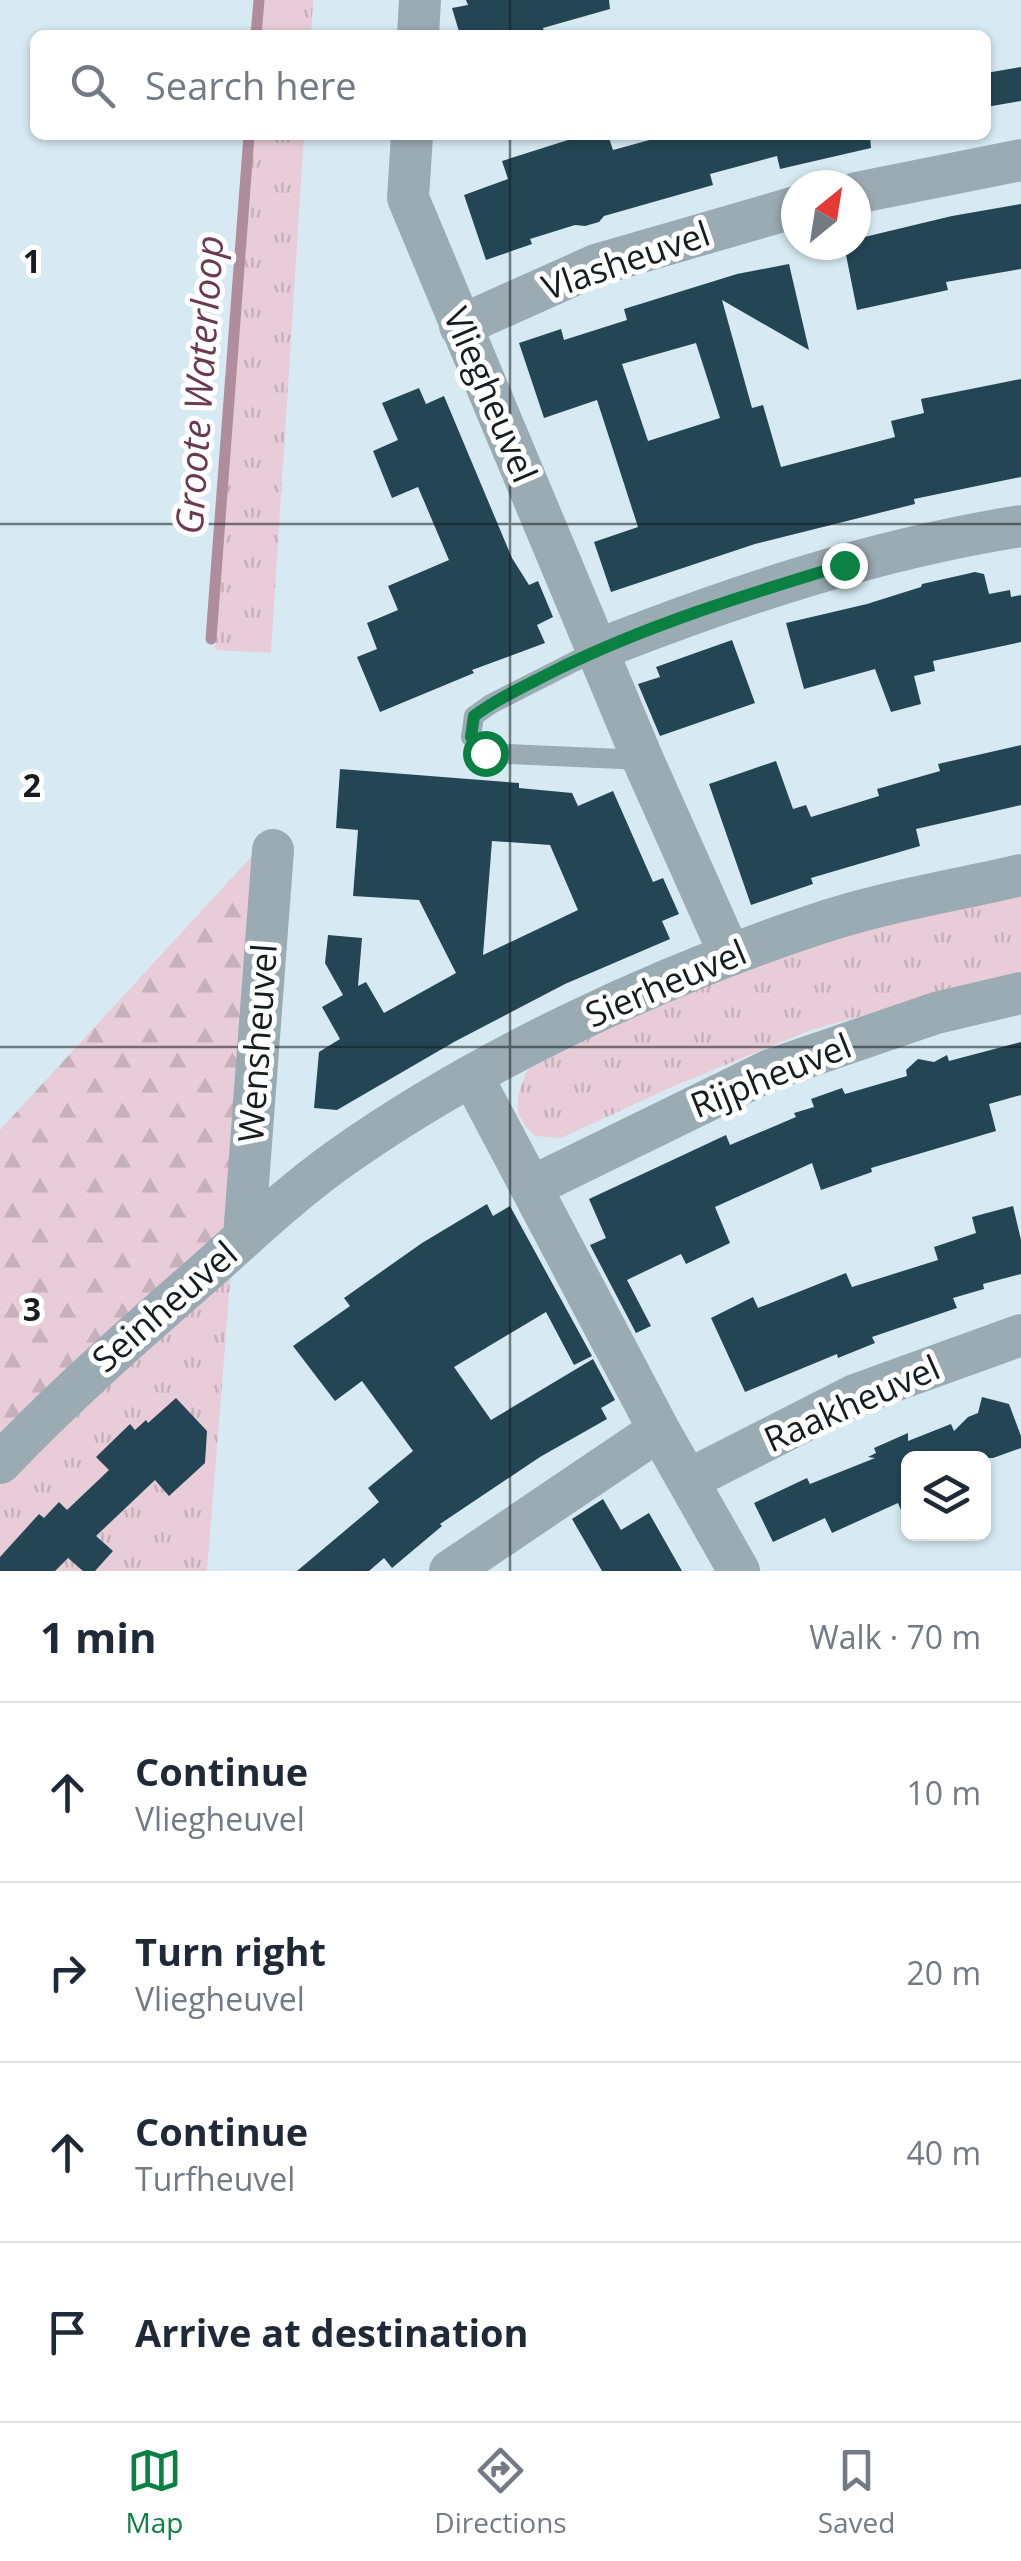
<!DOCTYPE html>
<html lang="en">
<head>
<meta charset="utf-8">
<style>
	:root { --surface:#fff; --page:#f2f2f3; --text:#1f2937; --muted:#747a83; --line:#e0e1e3; --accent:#0b8043 }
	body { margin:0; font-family:"Open Sans",sans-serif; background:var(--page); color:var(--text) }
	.controls { position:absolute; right:30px; bottom:30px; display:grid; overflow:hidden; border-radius:15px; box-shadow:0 2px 8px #0004 }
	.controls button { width:90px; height:90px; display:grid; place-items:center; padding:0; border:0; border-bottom:2px solid var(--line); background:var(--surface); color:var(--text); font:50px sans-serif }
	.compass { position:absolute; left:781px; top:170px; width:90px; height:90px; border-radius:50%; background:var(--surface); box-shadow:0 2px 8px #0004; rotate:30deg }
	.stop { position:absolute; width:30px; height:30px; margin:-22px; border:8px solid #0b8043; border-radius:50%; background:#fff }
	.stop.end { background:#0b8043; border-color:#fff; box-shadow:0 2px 10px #0008 }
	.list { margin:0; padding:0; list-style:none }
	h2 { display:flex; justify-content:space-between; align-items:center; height:130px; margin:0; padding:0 40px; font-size:42px }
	h2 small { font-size:32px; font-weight:400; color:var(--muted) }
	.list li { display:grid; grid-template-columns:65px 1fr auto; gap:30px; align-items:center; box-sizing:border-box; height:180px; padding:0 40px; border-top:2px solid var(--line) }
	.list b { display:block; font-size:38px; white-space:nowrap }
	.list p { margin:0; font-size:32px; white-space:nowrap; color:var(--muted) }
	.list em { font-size:32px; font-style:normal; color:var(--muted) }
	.icon { flex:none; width:55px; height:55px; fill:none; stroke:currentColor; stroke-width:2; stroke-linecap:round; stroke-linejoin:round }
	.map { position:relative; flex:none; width:1021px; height:1571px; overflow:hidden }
	.search { position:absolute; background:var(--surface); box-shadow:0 2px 8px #0004; left:30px; right:30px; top:30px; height:110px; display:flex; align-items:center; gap:25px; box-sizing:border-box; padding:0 35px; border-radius:15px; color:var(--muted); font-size:38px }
	.sheet { height:850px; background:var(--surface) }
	nav { display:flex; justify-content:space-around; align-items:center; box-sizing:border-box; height:140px; border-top:2px solid var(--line); background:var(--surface); font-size:28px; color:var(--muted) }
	nav a { display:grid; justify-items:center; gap:5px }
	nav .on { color:var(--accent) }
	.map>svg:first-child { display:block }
	.grass { fill:url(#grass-tufts) }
	.forest { fill:url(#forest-firs) }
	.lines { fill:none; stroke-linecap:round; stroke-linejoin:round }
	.stream { stroke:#b08d9c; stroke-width:11 }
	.building { fill:#244654; fill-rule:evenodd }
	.lane { stroke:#9babb3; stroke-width:20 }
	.street { stroke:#9babb3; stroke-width:42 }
	.route { stroke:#0b8043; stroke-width:12 }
	.grid { fill:none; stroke:#161d20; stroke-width:2.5; stroke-opacity:0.55 }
	.labels { text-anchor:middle; stroke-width:10; stroke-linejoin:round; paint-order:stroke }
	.street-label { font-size:35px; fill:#161d20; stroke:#fff }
	.water-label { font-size:38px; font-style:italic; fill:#6b3951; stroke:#fff }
	.grid-label { font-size:32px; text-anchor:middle; font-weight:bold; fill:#161d20; stroke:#fff; stroke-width:10; stroke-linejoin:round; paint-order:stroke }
</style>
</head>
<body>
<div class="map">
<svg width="1021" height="1571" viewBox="0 0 1021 1571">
	<defs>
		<pattern id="grass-tufts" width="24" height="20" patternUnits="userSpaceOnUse" patternTransform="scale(2.5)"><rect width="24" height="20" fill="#e8cdd8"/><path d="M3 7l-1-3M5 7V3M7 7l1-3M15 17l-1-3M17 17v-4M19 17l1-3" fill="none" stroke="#c6b0b9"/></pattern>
		<pattern id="forest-firs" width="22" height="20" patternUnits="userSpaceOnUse" patternTransform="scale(2.5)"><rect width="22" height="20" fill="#e8cdd8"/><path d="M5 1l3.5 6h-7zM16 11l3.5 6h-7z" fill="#c6b0b9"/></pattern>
	</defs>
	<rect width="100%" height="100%" fill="#d7eaf3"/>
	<g class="grass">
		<path d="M263 0H313L311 35H260Z"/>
		<path d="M253 135H304L271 653 215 650Z"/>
		<path d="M1021 890V972L811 1030 674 1086 561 1138 535 1136C507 1110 518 1095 530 1064L711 979 823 942Z"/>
		<path d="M231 1272 207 1571H0V1478Z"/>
	</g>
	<path class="forest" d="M261 846 238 1191 222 1231 0 1443V1130Z"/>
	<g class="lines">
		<g class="stream">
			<path d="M256 35 259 0"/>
			<path d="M211 639 249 135"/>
		</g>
	</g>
	<g class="building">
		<path d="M466 0H609L610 9 543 28 545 35H460L452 8 468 5Z"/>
		<path d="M1021 67V101L986 107V73Z"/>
		<path d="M584 135H608L613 150 668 135H870L871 148 780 169 777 156 710 174 713 185 604 216 599 222 585 226 575 225 530 239 532 244 486 260 464 195 508 179 502 161Z"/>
		<path d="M1021 204V269L946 282 948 290 857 310 844 245H856V239L952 216Z"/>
		<path d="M789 264 809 350 722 300 752 408 763 405 781 467 895 437 891 421 924 413 921 399 1021 379V477L914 499 915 504 755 544 611 592 594 542 638 527 597 400 544 418 519 343 561 329 564 340 627 320 624 309 737 274ZM696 343 720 418 648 441 622 364Z"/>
		<path d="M419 388 426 404 444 396 512 558 529 585 538 581 553 617 537 625 545 643 472 670 474 673 380 712 357 657 377 649 367 623 398 610 388 586 449 560 418 487 392 498 373 451 398 440 382 403Z"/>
		<path d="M975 572 984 574 989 594 1010 590 1011 597 1021 595V642L933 661 935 671 914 676 921 704 891 712 875 669 804 689 786 623 867 604 921 587 922 584Z"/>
		<path d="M732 640 755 703 660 736 638 684 660 677 656 667Z"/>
		<path d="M1021 745V805L916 829 920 846 811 878 813 884 751 905 709 784 776 761 793 809 806 805 811 817 879 796 877 789 940 771 938 764Z"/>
		<path d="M340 769 519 783V788L572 793 578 806 613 791 653 882 663 878 679 914 662 921 670 939 565 984 454 1042 337 1110 314 1108 319 1052 340 1039 322 1007 343 995 325 963 328 935 362 938 358 986 366 982 384 1013 456 973 419 900 353 896 358 830 336 828ZM492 841 550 845 578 910 483 955Z"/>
		<path d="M1021 1042V1095L989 1104 996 1131 871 1168 872 1172 821 1190 812 1163 715 1207 730 1243 686 1264 681 1254 627 1280 651 1326 636 1333 590 1245 606 1238 589 1199 726 1135 730 1145 796 1117 794 1113 814 1107 811 1099 842 1088 845 1094 907 1076 906 1070 918 1059 934 1062 947 1055 949 1061Z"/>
		<path d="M487 1204 493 1216 510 1206 592 1356 574 1365 546 1312 454 1367 491 1420 593 1359 615 1400 601 1408 607 1419 540 1457 440 1524 442 1526 392 1568 384 1558 369 1571H297L379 1502 368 1488 413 1451 362 1381 335 1401 293 1346 350 1306 344 1298 422 1243Z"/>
		<path d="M1013 1206 1021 1240V1274L983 1284 984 1289 953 1298 957 1308 872 1337 875 1343 838 1358 837 1354 745 1392 711 1318 753 1297 758 1308 846 1273 852 1287 938 1260 934 1247 976 1233 972 1217Z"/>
		<path d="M982 1397 1009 1404 1021 1436V1448L993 1458H908V1526L898 1503 832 1533 825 1518 773 1542 754 1503 807 1478 810 1484 875 1458 868 1457 876 1453 874 1448 908 1433V1441L951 1424 954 1431 968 1417 978 1413Z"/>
		<path d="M176 1398 207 1431 205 1463 169 1496 155 1480 96 1536 113 1551 95 1571H83L68 1558 55 1571H0V1557L39 1514 44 1518 59 1502 67 1510 109 1470 96 1457 130 1424 135 1430 146 1420 148 1423Z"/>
		<path d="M603 1499 621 1530 649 1513 682 1571H602L572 1519Z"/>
	</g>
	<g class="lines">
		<path class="lane" d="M597 650 491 704 474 716 471 737 485 753 643 760"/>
		<g class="street">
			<path d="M418 35 420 0"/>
			<path d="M412 135 408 198 643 760 730 955"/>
			<path d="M856 193 1021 160"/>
			<path d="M460 326 596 265 796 207"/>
			<path d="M597 650C734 596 875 549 1021 526"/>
			<path d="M472 1076 659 1430 739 1571"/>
			<path d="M531 1187 770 1070 936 1013 1021 993"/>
			<path d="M244 1237 273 850"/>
			<path d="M0 1463C63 1397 131 1337 200 1277 245 1237 290 1194 339 1159 477 1061 654 978 814 925 881 902 953 891 1021 875"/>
			<path d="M688 1480 855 1395 1021 1335"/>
			<path d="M450 1571 659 1430"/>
		</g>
	</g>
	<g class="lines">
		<path class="route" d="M485 753 471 737 474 716C498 698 527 685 554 671 647 625 745 595 844 565"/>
	</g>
	<path class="grid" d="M510 0V35M510 135V1571M0 524H1021M0 1047H1021"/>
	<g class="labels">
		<g class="street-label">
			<text transform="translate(626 261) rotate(-19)" y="12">Vlasheuvel</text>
			<text transform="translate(490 395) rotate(67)" y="12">Vliegheuvel</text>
			<text transform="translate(666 984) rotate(-23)" y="12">Sierheuvel</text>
			<text transform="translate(258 1043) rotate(-86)" y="12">Wensheuvel</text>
			<text transform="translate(771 1076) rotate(-22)" y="12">Rijpheuvel</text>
			<text transform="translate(165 1307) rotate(-41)" y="12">Seinheuvel</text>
			<text transform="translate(852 1404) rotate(-24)" y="12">Raakheuvel</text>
		</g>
		<g class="water-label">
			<text transform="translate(200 385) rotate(-86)" y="13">Groote Waterloop</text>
		</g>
	</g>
	<g class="grid-label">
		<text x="32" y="273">1</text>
		<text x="32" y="797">2</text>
		<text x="32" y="1321">3</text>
	</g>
</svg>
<div class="controls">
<button><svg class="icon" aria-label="layers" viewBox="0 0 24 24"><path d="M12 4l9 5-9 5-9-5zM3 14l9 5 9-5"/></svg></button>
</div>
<svg class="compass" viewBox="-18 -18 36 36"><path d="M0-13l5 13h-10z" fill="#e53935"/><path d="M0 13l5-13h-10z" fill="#747a83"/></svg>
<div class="stop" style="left:485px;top:753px"></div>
<div class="stop end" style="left:844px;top:565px"></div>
<div class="search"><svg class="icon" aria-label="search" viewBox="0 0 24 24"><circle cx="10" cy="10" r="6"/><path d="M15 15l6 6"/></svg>Search here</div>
</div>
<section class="sheet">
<h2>1 min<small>Walk · 70 m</small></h2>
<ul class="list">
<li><svg class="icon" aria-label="ahead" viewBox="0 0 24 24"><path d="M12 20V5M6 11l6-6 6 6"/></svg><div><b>Continue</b><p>Vliegheuvel</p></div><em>10 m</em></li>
<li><svg class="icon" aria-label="right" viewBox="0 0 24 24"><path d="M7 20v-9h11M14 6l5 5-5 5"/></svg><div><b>Turn right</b><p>Vliegheuvel</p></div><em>20 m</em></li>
<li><svg class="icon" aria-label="ahead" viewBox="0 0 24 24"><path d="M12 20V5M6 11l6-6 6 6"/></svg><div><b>Continue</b><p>Turfheuvel</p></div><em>40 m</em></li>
<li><svg class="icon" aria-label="arrive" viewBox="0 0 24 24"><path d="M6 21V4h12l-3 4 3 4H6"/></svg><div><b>Arrive at destination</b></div></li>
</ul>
</section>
<nav>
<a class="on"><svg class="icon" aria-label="map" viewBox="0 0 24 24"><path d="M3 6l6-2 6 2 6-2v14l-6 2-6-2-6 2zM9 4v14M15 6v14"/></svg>Map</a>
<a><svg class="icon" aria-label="directions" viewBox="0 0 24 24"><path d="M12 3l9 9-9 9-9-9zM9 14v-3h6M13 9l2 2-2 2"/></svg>Directions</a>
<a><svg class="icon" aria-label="saved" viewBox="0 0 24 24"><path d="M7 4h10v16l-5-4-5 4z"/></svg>Saved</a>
</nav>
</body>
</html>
